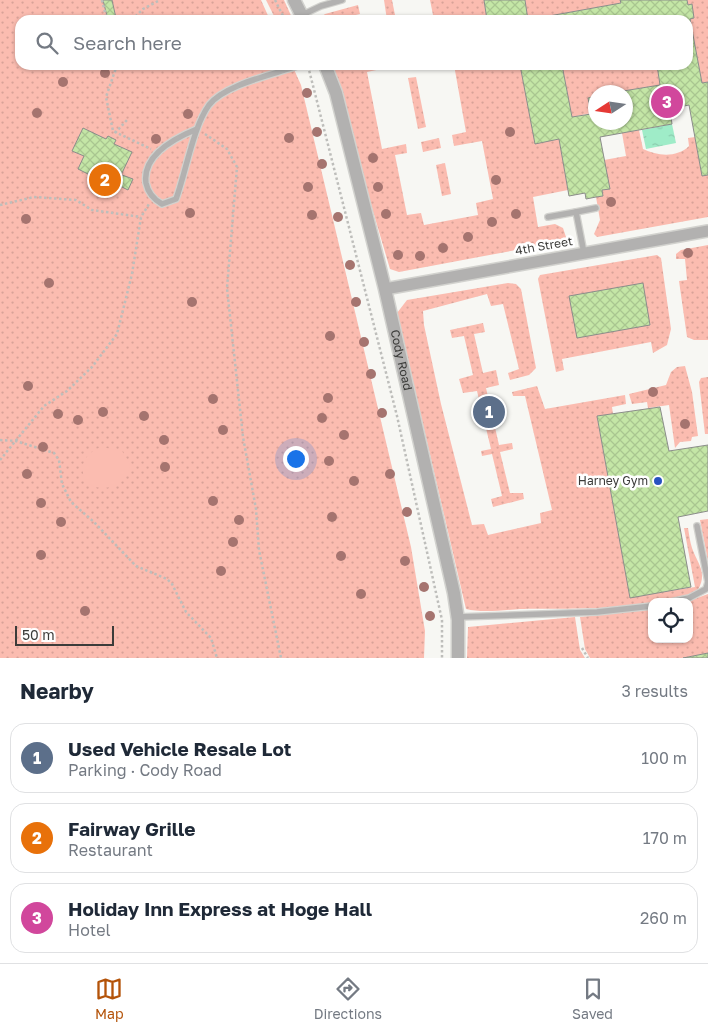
<!DOCTYPE html>
<html lang="en">
<head>
<meta charset="utf-8">
<style>
	:root { --surface:#fff; --page:#f2f2f3; --text:#1f2937; --muted:#747a83; --line:#e0e1e3; --accent:#b45309 }
	body { margin:0; font-family:"Golos Text",sans-serif; background:var(--page); color:var(--text) }
	.controls { position:absolute; right:15px; bottom:15px; display:grid; overflow:hidden; border-radius:10px; box-shadow:0 1px 4px #0004 }
	.controls button { width:45px; height:45px; display:grid; place-items:center; padding:0; border:0; border-bottom:1px solid var(--line); background:var(--surface); color:var(--text); font:25px sans-serif }
	.compass { position:absolute; left:588px; top:85px; width:45px; height:45px; border-radius:50%; background:var(--surface); box-shadow:0 1px 4px #0004; rotate:258deg }
	.scale { position:absolute; left:15px; bottom:12px; width:99px; box-sizing:border-box; padding-left:5px; border:2px solid #3c3c3a; border-top:0; font-size:14px; line-height:18px; white-space:nowrap; color:#3c3c3a; -webkit-text-stroke:4px #fff; paint-order:stroke }
	.you { position:absolute; left:295px; top:458px; width:18px; height:18px; margin:-12px; border:4px solid #fff; border-radius:50%; background:#1a73e8; box-shadow:0 0 0 8px #1a73e833 }
	.badge { display:grid; place-items:center; width:32px; height:32px; border-radius:50%; background:var(--accent); color:#fff; font-size:16px; font-weight:700 }
	.pin { position:absolute; translate:-50% -50%; border:2px solid #fff; box-shadow:0 1px 5px #0006 }
	.list { margin:0; padding:0; list-style:none }
	h2 { display:flex; justify-content:space-between; align-items:center; height:65px; margin:0; padding:0 20px; font-size:21px }
	h2 small { font-size:16px; font-weight:400; color:var(--muted) }
	.list li { display:grid; grid-template-columns:32px 1fr auto; gap:15px; align-items:center; box-sizing:border-box; height:70px; margin:0 10px 10px; padding:0 10px; border:1px solid var(--line); border-radius:15px }
	.list b { display:block; font-size:19px; white-space:nowrap }
	.list p { margin:0; font-size:16px; white-space:nowrap; color:var(--muted) }
	.list em { font-size:16px; font-style:normal; color:var(--muted) }
	.icon { flex:none; width:28px; height:28px; fill:none; stroke:currentColor; stroke-width:2; stroke-linecap:round; stroke-linejoin:round }
	.map { position:relative; flex:none; width:708px; height:658px; overflow:hidden }
	.search { position:absolute; background:var(--surface); box-shadow:0 1px 4px #0004; left:15px; right:15px; top:15px; height:55px; display:flex; align-items:center; gap:12px; box-sizing:border-box; padding:0 18px; border-radius:15px; color:var(--muted); font-size:19px }
	.sheet { height:305px; background:var(--surface) }
	nav { display:flex; justify-content:space-around; align-items:center; box-sizing:border-box; height:70px; border-top:1px solid var(--line); background:var(--surface); font-size:14px; color:var(--muted) }
	nav a { display:grid; justify-items:center; gap:2px }
	nav .on { color:var(--accent) }
	.map>svg:first-child { display:block }
	.grass { fill:url(#grass-dots) }
	.garden { fill:#fbbcb0 }
	.water { fill:url(#water-ripples) }
	.building { fill:url(#building-cross-hatch); stroke:#8b8d8a }
	.lines { fill:none; stroke-linecap:round; stroke-linejoin:round }
	.service-casing { stroke:#d2d2ce; stroke-width:8 }
	.minor-casing { stroke:#d2d2ce; stroke-width:14 }
	.tertiary-casing { stroke:#d2d2ce; stroke-width:15 }
	.path { stroke:#bebebb; stroke-width:2.5; stroke-dasharray:2.5 2.5; stroke-linecap:butt }
	.service { stroke:#b2b1b0; stroke-width:5.5 }
	.minor { stroke:#b2b1b0; stroke-width:11 }
	.tertiary { stroke:#b2b1b0; stroke-width:12 }
	.tree { fill:#a5746f }
	.poi-dot { fill:#2852c0; stroke:#fff; stroke-width:2 }
	.labels { text-anchor:middle; stroke-width:5; stroke-linejoin:round; paint-order:stroke }
	.street-label { font-size:12px; fill:#3c3c3a; stroke:#fff }
	.poi-label { font-size:12px; fill:#3c3c3a; stroke:#fff; text-anchor:end }
</style>
</head>
<body>
<div class="map">
<svg width="708" height="658" viewBox="0 0 708 658">
	<defs>
		<pattern id="grass-dots" width="8" height="8" patternUnits="userSpaceOnUse" patternTransform="scale(1.25)"><rect width="8" height="8" fill="#fbbcb0"/><path d="M2 2h.1M6 6h.1" fill="none" stroke="#d8a298" stroke-width="1.8" stroke-linecap="round"/></pattern>
		<pattern id="water-ripples" width="26" height="14" patternUnits="userSpaceOnUse" patternTransform="scale(1.25)"><rect width="26" height="14" fill="#9fecc8"/><path d="M2 4q2-2 4 0t4 0M15 11q2-2 4 0t4 0" fill="none" stroke="#8acbad"/></pattern>
		<pattern id="building-cross-hatch" width="8" height="8" patternUnits="userSpaceOnUse" patternTransform="scale(1.25)"><rect width="8" height="8" fill="#c4e6a6"/><path d="M0 0l8 8M0 8l8-8" fill="none" stroke="#a9c690"/></pattern>
	</defs>
	<rect width="100%" height="100%" fill="#f7f7f3"/>
	<g class="grass">
		<path d="M0 0H261L270 20H20V65H292L301 85 411 547 425 631 424 658H0Z"/>
		<path d="M266 0H284L293 20H276Z"/>
		<path d="M384 0H392L396 20H387Z"/>
		<path d="M430 0H484L487 20H434Z"/>
		<path d="M525 0H620L621 3 549 16 550 20H528Z"/>
		<path d="M687 0H708V82L702 83 690 19 694 18 691 4 688 5Z"/>
		<path d="M358 5 360 14 347 17V20H317L325 14Z"/>
		<path d="M330 65H380L381 69 367 72 382 149 406 144 407 153 395 155 407 215 421 213 424 225 478 215 476 203 493 199 482 141 454 146 452 135 466 132 454 65H520L535 143 559 139 568 190 533 197 538 227 555 224 563 228 566 237 564 241 399 272 390 269Z"/>
		<path d="M562 65H657L660 85 617 92H596L591 113 572 117Z"/>
		<path d="M416 77 426 127 418 129 408 78Z"/>
		<path d="M639 130 643 149C657 156 677 158 689 146L688 138 695 137 702 176 708 175V217L597 237 594 234 600 220 596 197 603 196 602 190 609 189 604 160 626 156 622 133Z"/>
		<path d="M439 138 441 148 423 152 421 142Z"/>
		<path d="M445 163 451 194 442 196 436 165Z"/>
		<path d="M708 245V340H694L687 337 679 281 687 280 685 259H676V254L681 250Z"/>
		<path d="M657 255 661 258 671 329 667 345 653 353 651 342 562 359 564 370 556 372 538 279 540 275Z"/>
		<path d="M508 283 516 284 521 289 536 368 529 375 510 380 508 373 519 369 503 304 491 306 487 294 423 311 424 325 441 404 472 525 484 524 488 535 541 523 540 513 552 510 525 396H513L512 392 537 386 545 409 625 395 626 404 612 407 613 414 597 417 630 597 695 587 684 528H688C689 534 690 542 692 548 697 563 708 572 698 590 662 612 564 608 520 609 503 610 482 613 466 609L397 313 407 300Z"/>
		<path d="M483 323 485 332 474 334 483 373 496 370 499 385 486 388 499 445 512 443 513 449 500 452 510 493H523L524 499 493 507 491 499 502 496 492 454 482 456 481 451 491 449 477 391 463 393 459 379 473 375 464 336 452 338 450 330Z"/>
		<path d="M685 366 692 392 698 436 692 437 691 441 680 442 675 448 669 405 648 408 647 402 632 404 629 394 666 385 671 372 677 367Z"/>
		<path d="M708 377V434H705L699 382 701 378Z"/>
		<path d="M708 519V561L700 520Z"/>
		<path d="M708 594V653L683 658H590L585 649 580 617 652 609V639H689V602H686Z"/>
		<path d="M575 617 580 650 585 658H467L468 627Z"/>
	</g>
	<path class="garden" d="M101 447 122 451 130 464C130 485 101 495 86 482 78 466 85 453 101 447Z"/>
	<path class="water" d="M672 124 676 143 646 149 642 130Z"/>
	<g class="building">
		<path d="M103 0H112L116 18 108 20Z"/>
		<path d="M484 0H525L528 20H487Z"/>
		<path d="M620 0H687L688 5 692 4 694 18 690 19 702 83 708 82V175L702 176 689 105 670 109 672 124 600 137 610 189 602 190 603 196 596 197 586 199 585 193 569 196 559 139 535 144 520 65H562L572 117 591 114 588 98 596 96V122H626V92H617L660 85 657 65H688V20H550L549 16 621 3Z"/>
		<path d="M83 128 106 139 108 136 116 140 114 144 132 152 112 194 93 185 96 179 94 177 78 169 84 156 72 151Z"/>
		<path d="M122 175 133 179 128 190 118 185Z"/>
		<path d="M643 283 650 325 577 338 569 296Z"/>
		<path d="M660 407 669 451 708 445V511L678 517 691 587 630 598 597 416Z"/>
		<path d="M708 653V658H683Z"/>
	</g>
	<g class="lines">
		<defs>
			<g id="service">
				<path d="M302 15 321 6 342 0"/>
				<path d="M197 129C175 138 142 155 146 183 148 193 153 199 162 204L176 199C186 172 193 127 209 105 225 84 276 74 300 65"/>
				<path d="M576 212 596 208"/>
				<path d="M548 217 576 212 584 253"/>
				<path d="M671 602 689 598 706 589 708 582 697 526"/>
				<path d="M458 617 597 612 652 606"/>
			</g>
			<path id="minor" d="M385 289 708 231"/>
			<g id="tertiary">
				<path d="M294 0 304 20"/>
				<path id="s1" d="M325 65 336 93 385 289 454 593 458 620V658"/>
			</g>
		</defs>
		<use href="#service" class="service-casing"/>
		<use href="#minor" class="minor-casing"/>
		<use href="#tertiary" class="tertiary-casing"/>
		<g class="path">
			<path d="M102 0 107 20"/>
			<path d="M275 0 285 20"/>
			<path d="M132 20 143 9 160 0"/>
			<path d="M117 65 106 97 113 131 151 149"/>
			<path d="M308 66 397 416 442 620V658"/>
			<path d="M115 133 127 120"/>
			<path d="M205 134 227 149 237 167 227 288 243 437 256 509 259 550 281 658"/>
			<path d="M0 205 34 197 76 200 92 210 141 217"/>
			<path d="M0 440 16 441 54 453 59 460 62 484 71 502 94 522 136 566 167 579 172 584 186 612 211 638 217 658"/>
			<path d="M0 460 44 406 67 391 92 367 117 334 132 274 141 217 149 204"/>
			<path d="M582 648 588 658"/>
		</g>
		<use href="#service" class="service"/>
		<use href="#minor" class="minor"/>
		<use href="#tertiary" class="tertiary"/>
	</g>
	<g class="tree">
		<circle cx="105" cy="73" r="5"/>
		<circle cx="63" cy="82" r="5"/>
		<circle cx="307" cy="93" r="5"/>
		<circle cx="37" cy="113" r="5"/>
		<circle cx="188" cy="114" r="5"/>
		<circle cx="317" cy="132" r="5"/>
		<circle cx="510" cy="132" r="5"/>
		<circle cx="289" cy="138" r="5"/>
		<circle cx="156" cy="139" r="5"/>
		<circle cx="373" cy="158" r="5"/>
		<circle cx="322" cy="164" r="5"/>
		<circle cx="496" cy="180" r="5"/>
		<circle cx="308" cy="187" r="5"/>
		<circle cx="378" cy="187" r="5"/>
		<circle cx="611" cy="202" r="5"/>
		<circle cx="190" cy="213" r="5"/>
		<circle cx="386" cy="214" r="5"/>
		<circle cx="516" cy="214" r="5"/>
		<circle cx="312" cy="215" r="5"/>
		<circle cx="338" cy="217" r="5"/>
		<circle cx="26" cy="219" r="5"/>
		<circle cx="492" cy="222" r="5"/>
		<circle cx="468" cy="237" r="5"/>
		<circle cx="443" cy="248" r="5"/>
		<circle cx="688" cy="253" r="5"/>
		<circle cx="398" cy="255" r="5"/>
		<circle cx="420" cy="256" r="5"/>
		<circle cx="350" cy="265" r="5"/>
		<circle cx="49" cy="283" r="5"/>
		<circle cx="192" cy="302" r="5"/>
		<circle cx="356" cy="302" r="5"/>
		<circle cx="330" cy="336" r="5"/>
		<circle cx="364" cy="342" r="5"/>
		<circle cx="371" cy="374" r="5"/>
		<circle cx="28" cy="386" r="5"/>
		<circle cx="653" cy="392" r="5"/>
		<circle cx="328" cy="398" r="5"/>
		<circle cx="213" cy="399" r="5"/>
		<circle cx="103" cy="412" r="5"/>
		<circle cx="382" cy="413" r="5"/>
		<circle cx="58" cy="414" r="5"/>
		<circle cx="144" cy="416" r="5"/>
		<circle cx="322" cy="418" r="5"/>
		<circle cx="78" cy="420" r="5"/>
		<circle cx="685" cy="424" r="5"/>
		<circle cx="223" cy="430" r="5"/>
		<circle cx="344" cy="435" r="5"/>
		<circle cx="164" cy="440" r="5"/>
		<circle cx="43" cy="447" r="5"/>
		<circle cx="329" cy="461" r="5"/>
		<circle cx="165" cy="467" r="5"/>
		<circle cx="27" cy="474" r="5"/>
		<circle cx="390" cy="474" r="5"/>
		<circle cx="354" cy="481" r="5"/>
		<circle cx="213" cy="501" r="5"/>
		<circle cx="41" cy="503" r="5"/>
		<circle cx="407" cy="512" r="5"/>
		<circle cx="332" cy="517" r="5"/>
		<circle cx="239" cy="520" r="5"/>
		<circle cx="61" cy="522" r="5"/>
		<circle cx="233" cy="542" r="5"/>
		<circle cx="41" cy="555" r="5"/>
		<circle cx="341" cy="556" r="5"/>
		<circle cx="405" cy="561" r="5"/>
		<circle cx="221" cy="571" r="5"/>
		<circle cx="424" cy="587" r="5"/>
		<circle cx="361" cy="594" r="5"/>
		<circle cx="85" cy="611" r="5"/>
		<circle cx="430" cy="616" r="5"/>
	</g>
	<circle class="poi-dot" cx="658" cy="481" r="5"/>
	<g class="labels">
		<g class="street-label">
			<text transform="translate(544 246) rotate(-10)" y="4">4th Street</text>
			<text dy="4" stroke="none"><textPath href="#s1" startOffset="305">Cody Road</textPath></text>
		</g>
		<g class="poi-label">
			<text x="648" y="485">Harney Gym</text>
		</g>
	</g>
</svg>
<div class="controls">
<button><svg class="icon" aria-label="locate" viewBox="0 0 24 24"><circle cx="12" cy="12" r="6"/><path d="M12 2v4M12 18v4M2 12h4M18 12h4"/></svg></button>
</div>
<svg class="compass" viewBox="-18 -18 36 36"><path d="M0-13l5 13h-10z" fill="#e53935"/><path d="M0 13l5-13h-10z" fill="#747a83"/></svg>
<div class="scale">50 m</div>
<div class="you"></div>
<div class="pin badge" style="left:489px;top:412px;background:#5c6f8a">1</div>
<div class="pin badge" style="left:105px;top:180px;background:#e8710a">2</div>
<div class="pin badge" style="left:667px;top:102px;background:#d1479c">3</div>
<div class="search"><svg class="icon" aria-label="search" viewBox="0 0 24 24"><circle cx="10" cy="10" r="6"/><path d="M15 15l6 6"/></svg>Search here</div>
</div>
<section class="sheet">
<h2>Nearby<small>3 results</small></h2>
<ul class="list">
<li><span class="badge" style="background:#5c6f8a">1</span><div><b>Used Vehicle Resale Lot</b><p>Parking · Cody Road</p></div><em>100 m</em></li>
<li><span class="badge" style="background:#e8710a">2</span><div><b>Fairway Grille</b><p>Restaurant</p></div><em>170 m</em></li>
<li><span class="badge" style="background:#d1479c">3</span><div><b>Holiday Inn Express at Hoge Hall</b><p>Hotel</p></div><em>260 m</em></li>
</ul>
</section>
<nav>
<a class="on"><svg class="icon" aria-label="map" viewBox="0 0 24 24"><path d="M3 6l6-2 6 2 6-2v14l-6 2-6-2-6 2zM9 4v14M15 6v14"/></svg>Map</a>
<a><svg class="icon" aria-label="directions" viewBox="0 0 24 24"><path d="M12 3l9 9-9 9-9-9zM9 14v-3h6M13 9l2 2-2 2"/></svg>Directions</a>
<a><svg class="icon" aria-label="saved" viewBox="0 0 24 24"><path d="M7 4h10v16l-5-4-5 4z"/></svg>Saved</a>
</nav>
</body>
</html>
